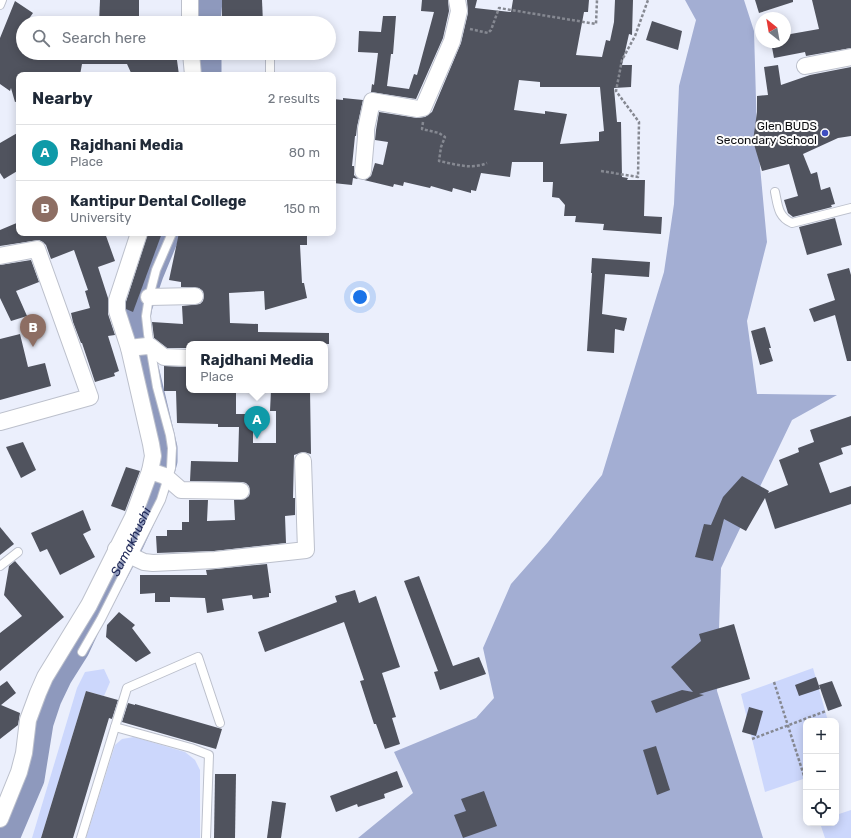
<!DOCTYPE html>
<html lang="en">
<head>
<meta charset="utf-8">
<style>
	:root { --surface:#fff; --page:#f2f2f3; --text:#1f2937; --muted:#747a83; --line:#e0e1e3; --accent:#0f766e }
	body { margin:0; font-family:Rubik,sans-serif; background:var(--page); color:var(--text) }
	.controls { position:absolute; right:12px; bottom:12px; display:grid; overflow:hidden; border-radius:8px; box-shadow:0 2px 10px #0003 }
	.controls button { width:36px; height:36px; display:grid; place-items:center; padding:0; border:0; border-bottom:1px solid var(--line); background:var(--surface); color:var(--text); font:20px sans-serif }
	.compass { position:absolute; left:755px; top:12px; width:36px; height:36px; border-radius:50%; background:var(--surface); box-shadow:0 2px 10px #0003; rotate:329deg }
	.you { position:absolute; left:360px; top:297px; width:14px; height:14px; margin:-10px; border:3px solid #fff; border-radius:50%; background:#1a73e8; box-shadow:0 0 0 6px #1a73e833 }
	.badge { display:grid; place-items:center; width:26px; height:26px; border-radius:50%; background:var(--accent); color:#fff; font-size:13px; font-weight:700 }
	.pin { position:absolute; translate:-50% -33px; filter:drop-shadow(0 1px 2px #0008) }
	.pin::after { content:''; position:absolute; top:21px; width:14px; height:12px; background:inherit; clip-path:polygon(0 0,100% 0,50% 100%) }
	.popup { position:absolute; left:186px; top:341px; width:142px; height:52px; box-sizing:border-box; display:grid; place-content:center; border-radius:8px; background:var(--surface); filter:drop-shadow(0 1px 3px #0005); font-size:13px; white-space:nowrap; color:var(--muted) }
	.popup b { font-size:15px; color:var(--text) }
	.popup::after { content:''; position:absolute; left:50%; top:100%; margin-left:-8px; border:8px solid transparent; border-top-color:var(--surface) }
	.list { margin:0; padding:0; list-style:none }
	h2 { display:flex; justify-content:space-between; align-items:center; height:52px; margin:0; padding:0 16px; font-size:17px }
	h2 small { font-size:13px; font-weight:400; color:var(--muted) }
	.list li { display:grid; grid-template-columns:26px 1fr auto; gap:12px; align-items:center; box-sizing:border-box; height:56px; padding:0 16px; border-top:1px solid var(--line) }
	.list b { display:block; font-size:15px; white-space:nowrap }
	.list p { margin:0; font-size:13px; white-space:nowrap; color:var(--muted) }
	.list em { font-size:13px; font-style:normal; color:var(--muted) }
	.icon { flex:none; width:22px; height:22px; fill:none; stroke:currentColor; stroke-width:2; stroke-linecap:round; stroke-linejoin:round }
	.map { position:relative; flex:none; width:851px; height:838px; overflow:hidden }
	.search { position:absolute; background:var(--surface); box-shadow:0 2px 10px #0003; left:16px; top:16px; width:320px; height:44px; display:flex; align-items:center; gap:10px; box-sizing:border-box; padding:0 14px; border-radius:22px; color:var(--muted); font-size:15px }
	.panel { position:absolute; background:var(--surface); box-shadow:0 2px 10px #0003; left:16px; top:72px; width:320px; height:164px; border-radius:8px }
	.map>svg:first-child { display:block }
	.green { fill:#ccd7fc }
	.forest { fill:#a3aed3 }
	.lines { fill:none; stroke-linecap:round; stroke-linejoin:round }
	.river { stroke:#8e99bd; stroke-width:27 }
	.building { fill:#50535e; fill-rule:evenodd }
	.service-casing { stroke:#bcc0cc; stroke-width:10 }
	.minor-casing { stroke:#bcc0cc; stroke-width:18 }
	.path { stroke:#868992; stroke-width:2.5; stroke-dasharray:3 2; stroke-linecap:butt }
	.service { stroke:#fff; stroke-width:8 }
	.minor { stroke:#fff; stroke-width:16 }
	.poi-dot { fill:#3e4dc0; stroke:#fdfdfd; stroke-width:1.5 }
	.labels { text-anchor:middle; stroke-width:4; stroke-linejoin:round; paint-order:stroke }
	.poi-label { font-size:12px; fill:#0e0f13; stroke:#fdfdfd; text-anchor:end }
	.water-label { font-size:13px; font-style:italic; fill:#1f2857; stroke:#fdfdfd }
</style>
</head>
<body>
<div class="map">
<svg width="851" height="838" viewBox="0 0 851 838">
	<rect width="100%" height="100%" fill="#ebeffc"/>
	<g class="green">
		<path d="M813 668 828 721H806V778L765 792 741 694Z"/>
		<path d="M104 669 110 682 104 696 86 691 41 838H32L77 688 85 672Z"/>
		<path d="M134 737 185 752 195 760 200 770V838H86L115 745 122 739Z"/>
		<path d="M851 810V838H825L820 823H836V815Z"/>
	</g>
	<path class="forest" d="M685 0H744L754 31 757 134 767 242 747 321 757 394 837 395 792 420 721 568 717 691 763 838H358L413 793 394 752 476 718 494 698 483 648 511 584 548 542 602 475 664 272 674 204 679 86 696 20Z"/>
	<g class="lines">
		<g class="river">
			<path d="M207 23 209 0"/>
			<path d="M208 53V75"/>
			<path id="s1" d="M6 838 31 779 40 723 48 699 59 676 76 649 88 623 131 542 158 483 164 461V448L139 342 136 323 139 306 150 274 167 233"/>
		</g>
	</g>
	<g class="building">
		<path d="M100 0H139V23H99Z"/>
		<path d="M222 0H262L263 23H222Z"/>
		<path d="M422 0H448L449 11 443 38 416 99 371 92 372 84 374 85 378 53 358 52 359 31 381 32 383 16H396L393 54H391L387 86 409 89 414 74 417 75 434 12 421 11Z"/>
		<path d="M467 0H477L475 8 511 12 513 0H589L588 12H584L576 55 602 57 606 40 610 41 614 22 615 0H633L632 35 629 34 622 65H632L631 87 614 88 617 122H621L622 177 628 178 627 180H645L644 216 662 217 661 234 603 230 604 224 575 222 576 216H564L565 205 559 198 552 197 553 182H543V162H512L510 177 481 173 476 191 471 190V193L453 188 452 192 431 186 430 188 404 182 403 186 394 184 393 187 364 180 367 179 371 176 375 163 383 165 388 142 375 140 376 130 379 112 417 118 425 117 432 112 461 43 468 13ZM519 80 540 82V87H600L604 131 599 132V141L560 144 567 114 545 111V114L514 110Z"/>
		<path d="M755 0H793V2L759 13Z"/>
		<path d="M812 0H851V48L806 56 805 52 774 58 771 42H785V35L819 29Z"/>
		<path d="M15 1 33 13 26 23H23V28L18 36 23 40V53H176L179 75H132L127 64H82L80 75H19V101L15 102 11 88 10 91 0 84V38Z"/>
		<path d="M652 21 682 31 678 50 646 40Z"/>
		<path d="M778 65 781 85 810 75 851 67V136L838 138 803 154 811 174 817 172 821 190 830 187 835 204 831 205 832 207 793 217 788 213 784 200 798 196 789 164 762 171 753 141 757 112V96L768 95 764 67Z"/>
		<path d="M343 98 363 100 357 127 356 136H355L352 166H354V175L358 179 353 178 352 185 333 183V99L343 100Z"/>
		<path d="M19 132V170L4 179 0 173V143Z"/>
		<path d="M835 218 842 245 807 255 799 227Z"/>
		<path d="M19 222V233H105L115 261 98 267 108 298V314L115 335 108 336 119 371 114 373 115 376 95 382 82 343H81L73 322 71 313 90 308 85 291 88 290 74 250 51 259 46 245 43 242 39 240 0 246V230Z"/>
		<path d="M148 233H162L133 312 126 309V302Z"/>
		<path d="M179 233H204L231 235V233H307V245H300L302 283H304L307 298 265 310 264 291 229 293 230 323 258 324V332L329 333V344H189V348H167L154 338 152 322 183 324 182 306 200 304 203 301 204 296 203 291 199 288 181 287V282L169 280Z"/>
		<path d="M592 258 650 262 649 277 605 274 602 314 627 318 624 331 615 329 614 353 587 351 592 273H591Z"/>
		<path d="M31 260 39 282 16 291 27 316 11 321 0 298V265Z"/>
		<path d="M849 268 851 275V361H847L835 315 814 322 809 309 835 300 827 274Z"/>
		<path d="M765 327 771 348H769L773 361 760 365 751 331Z"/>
		<path d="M20 334 28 367 45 363 51 386 0 400V339Z"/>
		<path d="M164 366 189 367V390H236V414H253V443H276V411H270L271 390H310L311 454 303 452 294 455 293 498H295V515L285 516 286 543 214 551 157 553 156 536H167V530H182V522H189V500H208L207 521 235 520 234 500 245 499 249 496 250 492 249 486 246 483 242 482 190 481 191 461 238 462 239 427H218V424L177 423 176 391H164Z"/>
		<path d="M851 416V445L841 448 843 454 819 463 830 493 851 486V504L775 529 765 498 746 531 724 519 713 561 695 557 704 524 711 525 723 497 742 476 769 491 768 493 788 485 779 460 799 452 798 448 814 442 810 430Z"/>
		<path d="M23 442 36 470 21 478 6 447Z"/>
		<path d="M126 467 140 471 125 511 111 506Z"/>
		<path d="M83 510 91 530 83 534 95 557 60 575 47 549 40 552 31 533Z"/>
		<path d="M0 527 14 544 0 555Z"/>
		<path d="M15 561 64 617 0 671V633L22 616 4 595 9 566Z"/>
		<path d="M267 564 271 593H269V597L253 599 252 595 222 599 224 610 207 613 205 598 170 597V602H155V593L140 594V575H207L206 570Z"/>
		<path d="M419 576 453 666 479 657 486 674 440 690 434 672 438 671 404 581Z"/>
		<path d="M355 590 359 603 376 596 400 667 382 673 396 717 392 718 400 744 385 749 376 724H374L360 681 364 680 344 622 265 652 258 632 337 602 335 596Z"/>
		<path d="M119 612 135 625 132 628 151 653 136 662 106 637 107 625Z"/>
		<path d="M734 624 750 679 699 694 704 695 656 713 651 701 682 690 693 692 671 667 701 641 699 634Z"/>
		<path d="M816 677 820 689 799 696 795 685Z"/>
		<path d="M7 681 16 693 1 705 20 713 18 725 0 739V686Z"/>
		<path d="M832 681 842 706 828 711 819 685Z"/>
		<path d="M86 691 118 700 112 719 109 718 73 838H41Z"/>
		<path d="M128 703 135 705V704L222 729 216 749 122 722Z"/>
		<path d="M749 707 763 711 756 736 742 732Z"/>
		<path d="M656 746 670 790 657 795 643 750Z"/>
		<path d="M397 771 403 787 384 794 385 798 358 807 357 804 336 812 330 796Z"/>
		<path d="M215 774H236L235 838H214Z"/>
		<path d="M484 791 497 826 463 838 454 815 466 811 461 799Z"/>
		<path d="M272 801 286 803 281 838H267Z"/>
	</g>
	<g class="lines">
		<defs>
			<g id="service">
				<path d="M0 5 2 0"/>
				<path d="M270 53V75"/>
				<path d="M775 192C778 206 778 217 792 223L851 208"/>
				<path d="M0 566 18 552"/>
				<path d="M82 652 101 619 161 500 171 468 172 448 170 435 157 387 148 334 146 316 149 297 156 270 172 233"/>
				<path d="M115 727 191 748 209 755 206 838"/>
				<path d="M81 838 127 688 198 657 220 723"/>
			</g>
			<g id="minor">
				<path d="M190 23V0"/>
				<path d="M191 53 193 75"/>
				<path d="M805 66 851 57"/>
				<path d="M363 171 366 137V129L372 101 418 109 423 108 452 41 459 11 457 0"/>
				<path d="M0 256 37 249 90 397 0 422"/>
				<path d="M149 297 195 296"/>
				<path d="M129 348 147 346H150L164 357 189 358"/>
				<path d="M150 471 165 476 181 490 241 491"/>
				<path d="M116 549 144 562 153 563 215 560 306 550 303 461"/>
				<path d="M0 819 19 772 24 753 28 720 38 693 45 677 89 605 133 517 150 471 153 456 151 444 129 348 117 311V300L139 233"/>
			</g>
		</defs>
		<use href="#service" class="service-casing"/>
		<use href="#minor" class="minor-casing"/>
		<g class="path">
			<path d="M470 29 488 33 491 30 499 8 596 24 597 0"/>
			<path d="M423 122 422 129 439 133 445 137 441 147 439 161C455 164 471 170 487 163"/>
			<path d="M601 171 638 177 639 122 616 91 622 60 635 36 648 0"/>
			<path d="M774 682 805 779"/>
			<path d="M752 739 826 711"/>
		</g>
		<use href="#service" class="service"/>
		<use href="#minor" class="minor"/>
	</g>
	<circle class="poi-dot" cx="825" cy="133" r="4"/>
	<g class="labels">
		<g class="poi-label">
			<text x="817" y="130">Glen BUDS<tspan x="817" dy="14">Secondary School</tspan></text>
		</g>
		<g class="water-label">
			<text dy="5" stroke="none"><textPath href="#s1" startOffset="324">Samakhushi</textPath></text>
		</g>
	</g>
</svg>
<div class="controls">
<button>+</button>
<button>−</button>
<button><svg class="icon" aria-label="locate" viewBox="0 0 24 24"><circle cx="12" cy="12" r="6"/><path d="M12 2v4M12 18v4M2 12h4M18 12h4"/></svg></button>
</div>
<svg class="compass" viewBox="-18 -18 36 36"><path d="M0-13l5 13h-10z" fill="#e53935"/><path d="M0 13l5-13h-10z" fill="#747a83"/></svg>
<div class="you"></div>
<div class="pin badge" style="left:257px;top:439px;background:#0f9aa8">A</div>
<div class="popup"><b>Rajdhani Media</b>Place</div>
<div class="pin badge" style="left:33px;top:347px;background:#8d6e63">B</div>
<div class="search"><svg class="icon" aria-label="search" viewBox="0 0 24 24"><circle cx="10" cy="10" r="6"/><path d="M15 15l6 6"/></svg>Search here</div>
<section class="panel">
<h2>Nearby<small>2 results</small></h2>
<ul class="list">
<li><span class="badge" style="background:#0f9aa8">A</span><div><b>Rajdhani Media</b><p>Place</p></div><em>80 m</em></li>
<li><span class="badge" style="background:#8d6e63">B</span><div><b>Kantipur Dental College</b><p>University</p></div><em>150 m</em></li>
</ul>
</section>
</div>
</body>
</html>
